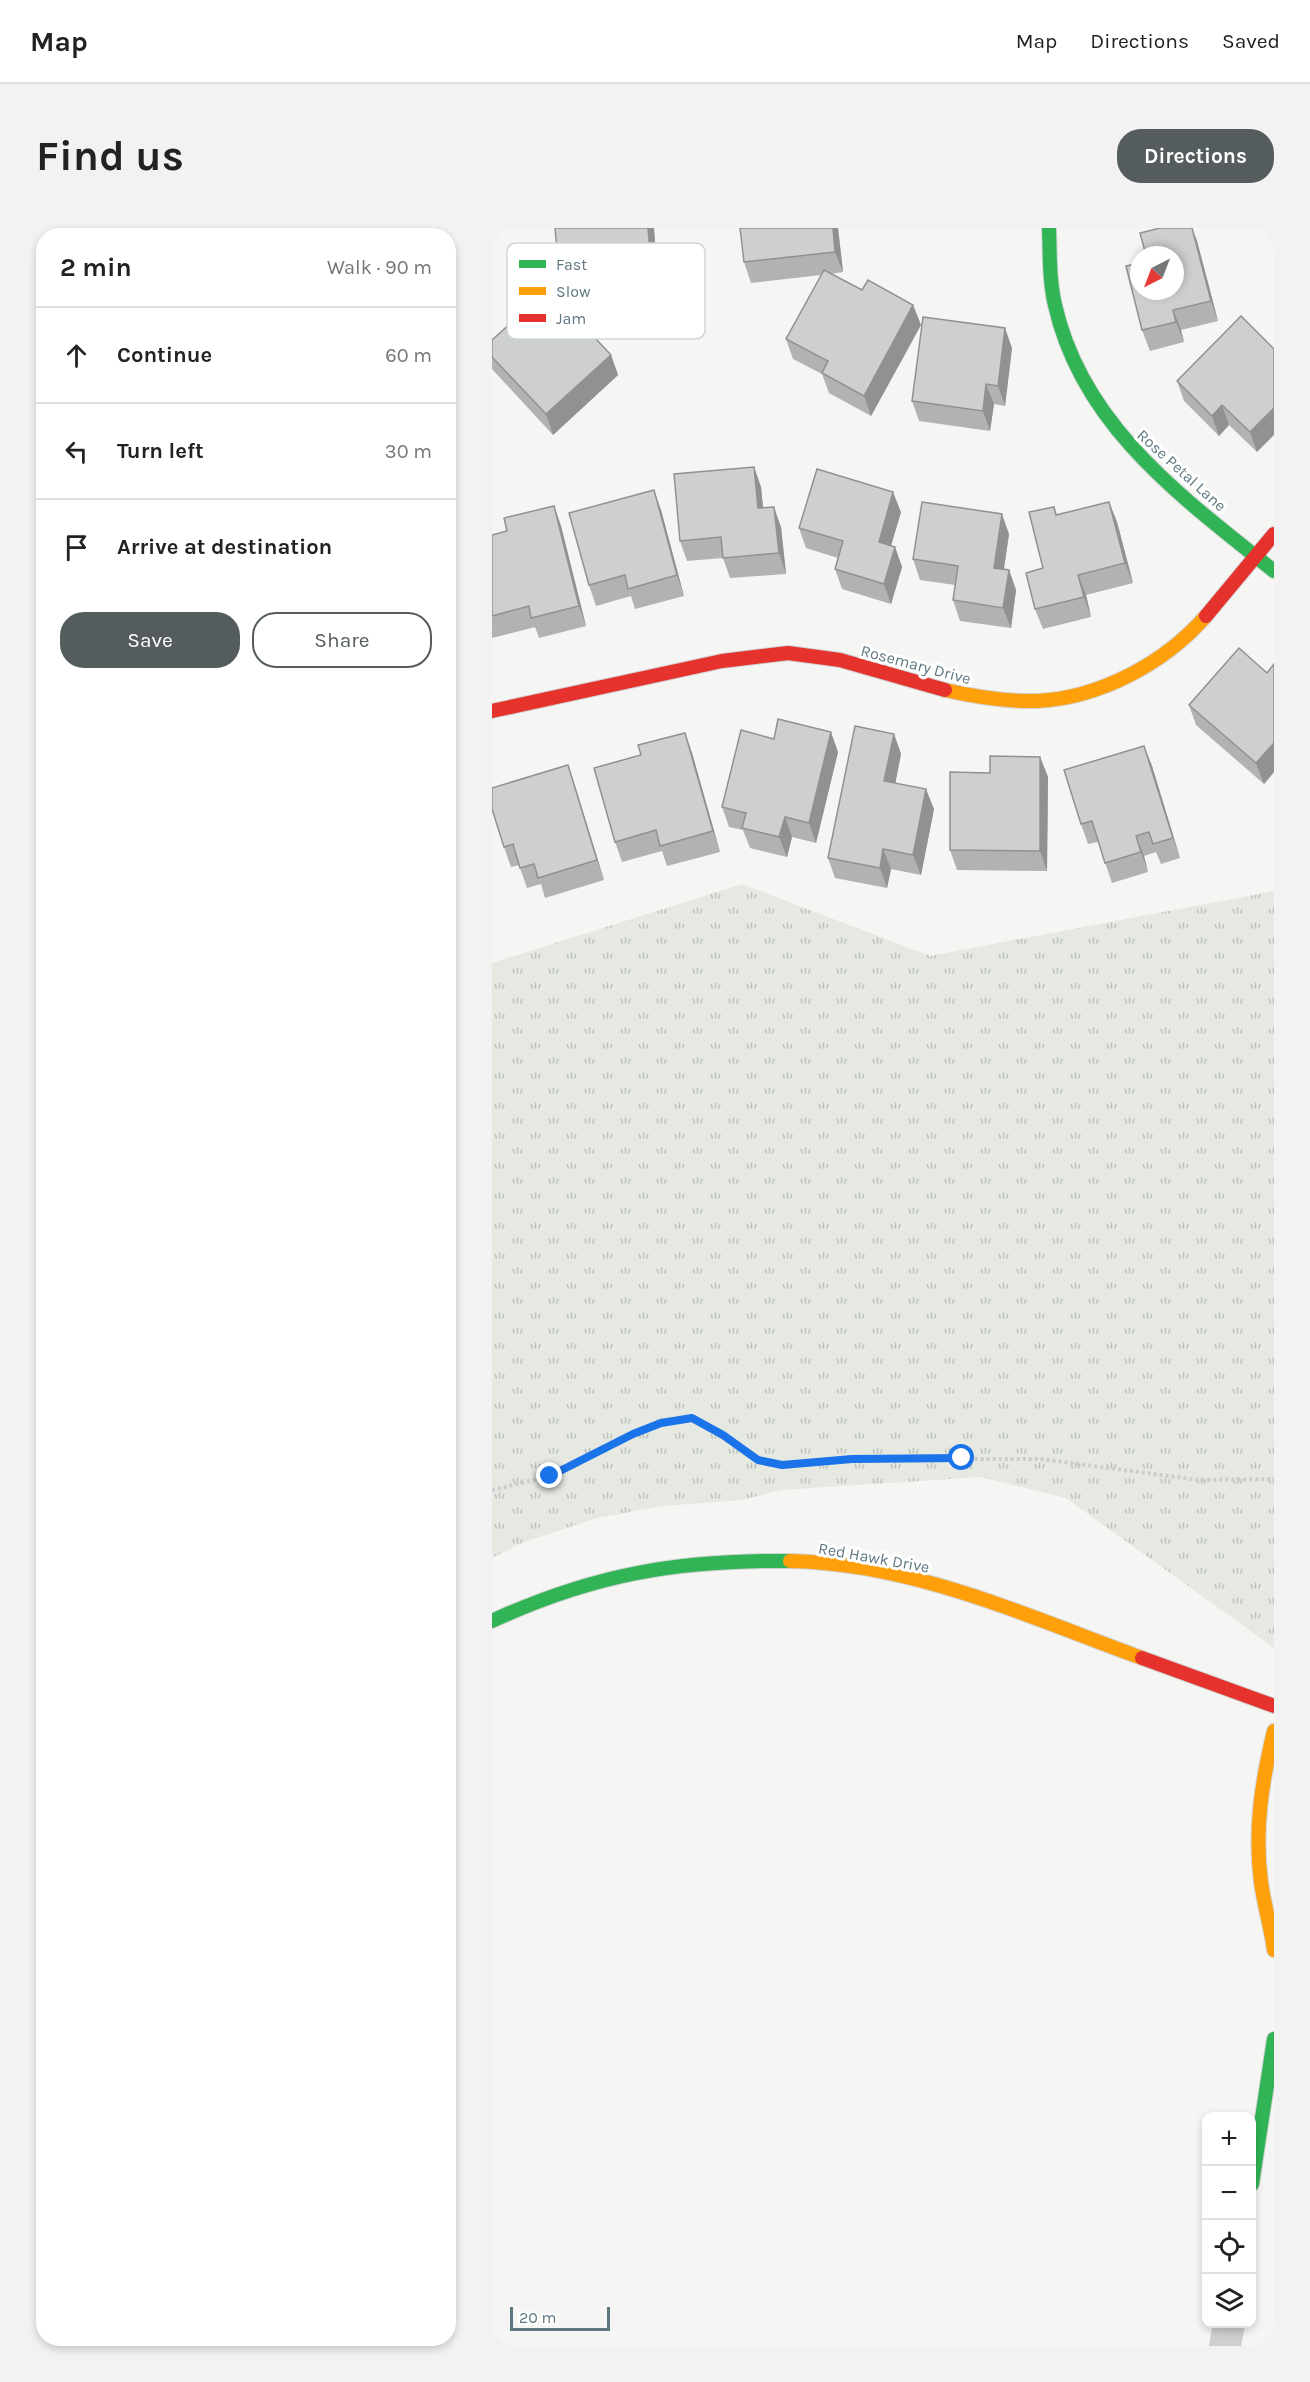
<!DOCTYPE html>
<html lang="en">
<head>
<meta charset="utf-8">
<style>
	:root { --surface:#fff; --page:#f2f2f2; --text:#222; --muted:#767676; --line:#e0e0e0; --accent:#555c5e }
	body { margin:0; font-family:Karla,sans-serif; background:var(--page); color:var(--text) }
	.controls { position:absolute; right:18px; bottom:18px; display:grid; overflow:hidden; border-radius:12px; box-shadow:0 3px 9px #0003 }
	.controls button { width:54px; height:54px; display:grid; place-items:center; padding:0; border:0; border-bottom:2px solid var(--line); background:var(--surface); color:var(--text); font:30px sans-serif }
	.compass { position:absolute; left:638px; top:18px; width:54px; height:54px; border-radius:50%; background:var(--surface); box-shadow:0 3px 9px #0003; rotate:222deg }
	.scale { position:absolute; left:18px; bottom:15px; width:100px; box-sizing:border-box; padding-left:6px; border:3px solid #5e7780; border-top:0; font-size:16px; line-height:21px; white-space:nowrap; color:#5e7780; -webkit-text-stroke:4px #fff; paint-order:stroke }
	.stop { position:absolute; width:18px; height:18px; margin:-14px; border:4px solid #1a73e8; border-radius:50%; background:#fff }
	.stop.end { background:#1a73e8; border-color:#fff; box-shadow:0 2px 6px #0008 }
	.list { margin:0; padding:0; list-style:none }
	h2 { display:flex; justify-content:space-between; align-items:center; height:78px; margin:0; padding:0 24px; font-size:26px }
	h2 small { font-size:20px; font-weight:400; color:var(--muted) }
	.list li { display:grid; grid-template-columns:39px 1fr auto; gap:18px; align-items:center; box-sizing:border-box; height:96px; padding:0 24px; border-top:2px solid var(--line) }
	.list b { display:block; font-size:22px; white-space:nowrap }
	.list em { font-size:20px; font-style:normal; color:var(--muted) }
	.actions { display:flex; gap:12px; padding:18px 24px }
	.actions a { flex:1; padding:14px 0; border:2px solid var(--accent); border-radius:24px; text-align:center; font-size:21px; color:var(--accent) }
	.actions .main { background:var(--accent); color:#fff }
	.icon { flex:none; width:33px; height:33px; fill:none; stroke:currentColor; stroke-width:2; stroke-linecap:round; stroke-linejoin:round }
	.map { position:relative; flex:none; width:782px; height:2118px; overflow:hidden; border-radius:24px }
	header { display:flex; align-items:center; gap:36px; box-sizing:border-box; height:84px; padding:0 30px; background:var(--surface); border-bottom:2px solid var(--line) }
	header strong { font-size:28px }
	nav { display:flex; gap:33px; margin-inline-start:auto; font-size:21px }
	.intro { display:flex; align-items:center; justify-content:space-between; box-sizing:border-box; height:144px; padding:0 36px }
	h1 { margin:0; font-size:42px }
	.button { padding:15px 27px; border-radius:24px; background:var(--accent); color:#fff; font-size:21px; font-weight:700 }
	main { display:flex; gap:36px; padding:0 36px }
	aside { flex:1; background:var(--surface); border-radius:24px; box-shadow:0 3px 9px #0003 }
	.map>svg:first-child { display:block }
	.grass { fill:url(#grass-tufts) }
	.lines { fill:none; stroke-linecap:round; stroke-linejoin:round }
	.fast-casing { stroke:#d1d3d3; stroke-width:16 }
	.slow-casing { stroke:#d1d3d3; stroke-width:16 }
	.jam-casing { stroke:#d1d3d3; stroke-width:16 }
	.path { stroke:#cbcdcd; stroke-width:4; stroke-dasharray:3 3; stroke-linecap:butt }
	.street { stroke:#ced0d0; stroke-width:32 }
	.fast { stroke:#30b455; stroke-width:14 }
	.slow { stroke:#ff9f0a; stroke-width:14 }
	.jam { stroke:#e5322d; stroke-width:14 }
	.wall { fill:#b1b3b3 }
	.shaded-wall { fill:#909292 }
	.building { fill:#ced0d0; stroke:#909292; stroke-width:1.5 }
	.route { stroke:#1a73e8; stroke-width:8 }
	.labels { text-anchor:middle; stroke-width:6; stroke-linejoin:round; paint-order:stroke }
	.street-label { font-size:16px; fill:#5e7780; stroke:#fff }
	.key { fill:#fff; stroke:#cfd6d9; stroke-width:1.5 }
	.key-label { font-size:16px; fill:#5e7780 }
</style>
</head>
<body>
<header>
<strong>Map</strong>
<nav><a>Map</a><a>Directions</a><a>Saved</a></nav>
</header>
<div class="intro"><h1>Find us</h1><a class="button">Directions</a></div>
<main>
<aside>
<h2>2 min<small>Walk · 90 m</small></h2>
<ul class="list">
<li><svg class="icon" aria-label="ahead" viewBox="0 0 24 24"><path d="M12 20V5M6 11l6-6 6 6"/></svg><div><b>Continue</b></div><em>60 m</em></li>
<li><svg class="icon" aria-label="left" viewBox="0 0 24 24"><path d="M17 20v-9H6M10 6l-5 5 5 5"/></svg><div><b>Turn left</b></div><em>30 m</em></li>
<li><svg class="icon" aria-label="arrive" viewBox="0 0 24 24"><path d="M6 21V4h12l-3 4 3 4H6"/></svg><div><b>Arrive at destination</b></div></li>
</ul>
<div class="actions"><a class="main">Save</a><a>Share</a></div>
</aside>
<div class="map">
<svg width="782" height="2118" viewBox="0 0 782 2118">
	<defs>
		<pattern id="grass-tufts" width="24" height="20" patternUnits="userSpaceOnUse" patternTransform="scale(1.5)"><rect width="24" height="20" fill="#e5e9e1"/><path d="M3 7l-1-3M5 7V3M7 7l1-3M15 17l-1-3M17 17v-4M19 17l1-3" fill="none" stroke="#bdc2bc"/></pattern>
	</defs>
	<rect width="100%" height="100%" fill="#f5f5f3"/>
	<path class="grass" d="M250 656 438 728 782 663V1420L574 1270 489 1249 289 1262 250 1272 171 1278 105 1290 32 1314 0 1330V735Z"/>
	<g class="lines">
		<defs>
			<g id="fast">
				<path d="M557 0C558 26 557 52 563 77 590 198 691 270 782 343"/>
				<path d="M0 1393C102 1346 186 1332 298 1333"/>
				<path d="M760 1956 782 1811"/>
			</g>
			<g id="slow">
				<path d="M453 462C484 469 513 474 545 473 608 470 673 435 714 388"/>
				<path d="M298 1333C421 1335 537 1389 650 1430"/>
				<path d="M782 1503C770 1553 762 1602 769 1654 772 1677 779 1699 782 1722"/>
			</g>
			<g id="jam">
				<path d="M714 388 782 306"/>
				<path d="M0 483 230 433 296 425 348 432 453 462"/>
				<path d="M650 1430 782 1478"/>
			</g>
		</defs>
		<use href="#fast" class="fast-casing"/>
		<use href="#slow" class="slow-casing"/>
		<use href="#jam" class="jam-casing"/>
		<path class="path" d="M0 1262 58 1248 141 1206 169 1195 200 1190 231 1207 266 1232 290 1237 360 1231H549L707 1252 782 1251"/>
		<path class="street" d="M733 2118 737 2096"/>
		<use href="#fast" class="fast"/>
		<use href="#slow" class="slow"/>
		<use href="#jam" class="jam"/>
	</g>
	<g class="wall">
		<path d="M162 0 165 45 74 52 66 32Z"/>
		<path d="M248 0H346L351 44 339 46 370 62 421 77 429 97 379 188 337 165 330 146 301 131 294 111 329 47 259 55 252 34Z"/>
		<path d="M700 0 705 13 726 93 689 102 692 114 658 123 650 102 647 63Z"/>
		<path d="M0 112 119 127 126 147 61 207 0 141Z"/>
		<path d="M520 120 513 178 502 176 498 203 427 193 420 173Z"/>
		<path d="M782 121 765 224 737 197 727 208 692 173 685 153Z"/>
		<path d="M262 239 269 259 271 280 289 299 294 346 238 350 231 330 195 333 188 313Z"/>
		<path d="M617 274 625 294 641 355 594 367 599 389 551 401 543 381 551 340 562 279 565 287Z"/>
		<path d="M62 278 69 298 94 398 47 410 43 399 0 410V307L15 303Z"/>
		<path d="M169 282 192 368 143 381 139 368 104 378 97 357Z"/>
		<path d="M409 284 399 318 403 319 410 339 399 376 350 361 343 341 346 330 314 320 307 300Z"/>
		<path d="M517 306 512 341 517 342 524 362 519 400 468 393 461 372 463 357 428 352 421 331Z"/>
		<path d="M782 436V544L772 556 704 497 697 477 775 445Z"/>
		<path d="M193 505 200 525 228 624 175 638 170 623 130 634 123 614 149 527Z"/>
		<path d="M402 506 409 526 403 555 442 581 429 647 399 641 395 660 343 650 336 630Z"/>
		<path d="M282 511 346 524 324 615 300 609 295 629 258 620 251 602 237 599 230 579Z"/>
		<path d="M652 518 660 538 688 630 669 636 664 624 652 628 656 644 620 655 606 614 596 616 589 596Z"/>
		<path d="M548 529 556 549 555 643 465 642 458 622 498 545Z"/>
		<path d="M76 537 83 558 112 652 53 670 49 656 35 660 27 637 19 639 12 619Z"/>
	</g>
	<g class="shaded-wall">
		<path d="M156 0H162L165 45 158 25Z"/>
		<path d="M341 0H346L351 44 343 24Z"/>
		<path d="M700 0 705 13 726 93 719 73Z"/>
		<path d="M421 77 429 97 379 188 372 168Z"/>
		<path d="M681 82 689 102 692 114 684 94Z"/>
		<path d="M513 100 520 120 513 178 506 158Z"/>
		<path d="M119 127 126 147 61 207 54 186Z"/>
		<path d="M494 156 502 176 498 203 491 183Z"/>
		<path d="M730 177 737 197 727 208 720 188Z"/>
		<path d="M782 180V207L765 224 758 204Z"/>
		<path d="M262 239 269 259 273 300 266 280Z"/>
		<path d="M162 262 169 282 192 368 185 347Z"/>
		<path d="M401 264 409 284 394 334 387 314Z"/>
		<path d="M617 274 625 294 641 355 633 335Z"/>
		<path d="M62 278 69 298 94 398 87 378Z"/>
		<path d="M282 279 289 299 294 346 287 325Z"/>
		<path d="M510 286 517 306 509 360 502 340Z"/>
		<path d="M403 319 410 339 399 376 392 356Z"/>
		<path d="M517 342 524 362 519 400 511 380Z"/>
		<path d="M586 347 594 367 599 389 592 369Z"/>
		<path d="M339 504 346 524 324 615 317 595Z"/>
		<path d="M193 505 200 525 228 624 221 603Z"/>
		<path d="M402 506 409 526 400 573 392 553Z"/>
		<path d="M782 515V544L772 556 764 535Z"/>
		<path d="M652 518 660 538 688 630 681 610Z"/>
		<path d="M548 529 556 549 555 643 548 623Z"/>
		<path d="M76 537 83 558 112 652 105 632Z"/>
		<path d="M434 561 442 581 429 647 421 627Z"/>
		<path d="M293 589 300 609 295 629 287 609Z"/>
		<path d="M644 608 652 628 656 644 649 624Z"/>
		<path d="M391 621 399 641 395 660 388 640Z"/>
	</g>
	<g class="building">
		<path d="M63 0H156L158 25 66 32Z"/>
		<path d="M248 0H341L343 24 252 34Z"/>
		<path d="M668 0H700L719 73 681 82 684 94 650 102 634 38 647 35V63H683V27H654L648 5Z"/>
		<path d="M332 42 370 62 376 52 421 77 372 168 330 145 336 133 294 111Z"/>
		<path d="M73 78 119 127 54 186 0 129V112L32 83 48 101Z"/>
		<path d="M749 88 782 121V180L758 204 730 177 720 188 685 153Z"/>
		<path d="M431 89 513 100 506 158 494 156 491 183 420 173Z"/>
		<path d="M262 239 266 280 282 279 287 325 231 330 229 309 188 313 182 246Z"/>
		<path d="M325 241 401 264 387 314 403 319 392 356 343 341 351 313 307 300Z"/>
		<path d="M162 262 185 347 136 361 133 347 97 357 77 285Z"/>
		<path d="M430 274 510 286 502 340 517 342 511 380 461 372 466 338 421 331Z"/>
		<path d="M617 274 633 335 586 347 592 369 543 381 534 345 551 340 537 284 562 279 564 287Z"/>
		<path d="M62 278 87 378 39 390 37 378 0 388V307L15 303 12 290Z"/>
		<path d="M747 420 775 445 782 436V515L764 535 697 477Z"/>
		<path d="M286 491 339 504 317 595 293 589 287 609 250 600 254 585 230 579 249 502 282 511Z"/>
		<path d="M363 498 402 506 392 553 434 561 421 627 391 621 388 640 336 630Z"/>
		<path d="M193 505 221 603 168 618 164 602 123 614 102 540 149 527 146 517Z"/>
		<path d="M652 518 681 610 661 616 657 604 644 608 649 624 613 635 600 593 589 596 572 542Z"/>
		<path d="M498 528 548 529V623L458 622V544L498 545Z"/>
		<path d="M76 537 105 632 46 650 42 636 28 640 21 616 12 619 0 581V560Z"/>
	</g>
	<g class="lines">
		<path class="route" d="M58 1248 141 1206 169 1195 200 1190 231 1207 266 1232 290 1237 360 1231 470 1230"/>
	</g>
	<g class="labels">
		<g class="street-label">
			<text transform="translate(690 242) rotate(42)" y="6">Rose Petal Lane</text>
			<text transform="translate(424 436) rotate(15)" y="6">Rosemary Drive</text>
			<text transform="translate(382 1329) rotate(10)" y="6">Red Hawk Drive</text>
		</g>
	</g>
	<rect x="15" y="15" width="198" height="96" rx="9" class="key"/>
	<rect x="27" y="32" width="27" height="8" fill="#30b455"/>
	<rect x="27" y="59" width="27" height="8" fill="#ff9f0a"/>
	<rect x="27" y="86" width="27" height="8" fill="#e5322d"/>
	<g class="key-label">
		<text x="64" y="42">Fast</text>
		<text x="64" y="69">Slow</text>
		<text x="64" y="96">Jam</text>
	</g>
</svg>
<div class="controls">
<button>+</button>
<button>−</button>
<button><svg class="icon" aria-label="locate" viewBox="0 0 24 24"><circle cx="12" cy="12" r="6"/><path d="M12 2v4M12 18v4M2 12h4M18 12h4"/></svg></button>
<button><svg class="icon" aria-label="layers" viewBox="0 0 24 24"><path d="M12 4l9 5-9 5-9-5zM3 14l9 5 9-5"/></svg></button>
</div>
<svg class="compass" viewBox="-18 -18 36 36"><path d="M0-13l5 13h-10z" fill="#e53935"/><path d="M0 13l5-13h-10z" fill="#767676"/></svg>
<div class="scale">20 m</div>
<div class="stop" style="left:470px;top:1230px"></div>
<div class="stop end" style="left:58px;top:1248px"></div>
</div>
</main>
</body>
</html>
